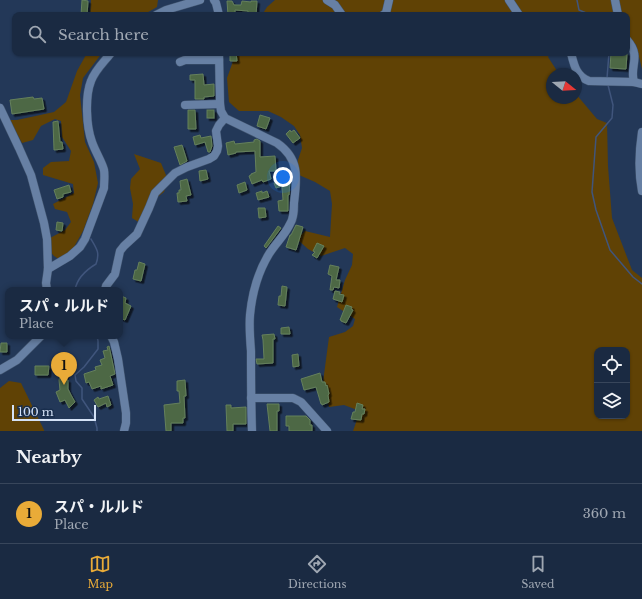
<!DOCTYPE html>
<html lang="en">
<head>
<meta charset="utf-8">
<style>
	:root { --surface:#1a2a42; --page:#233249; --text:#f1f3f6; --muted:#9fa7b2; --line:#38465b; --accent:#e9ab38 }
	body { margin:0; font-family:"Libre Baskerville","Noto Sans JP",serif; background:var(--page); color:var(--text) }
	.controls { position:absolute; right:12px; bottom:12px; display:grid; overflow:hidden; border-radius:8px; box-shadow:0 1px 3px #0004 }
	.controls button { width:36px; height:36px; display:grid; place-items:center; padding:0; border:0; border-bottom:1px solid var(--line); background:var(--surface); color:var(--text); font:20px sans-serif }
	.compass { position:absolute; left:546px; top:68px; width:36px; height:36px; border-radius:50%; background:var(--surface); box-shadow:0 1px 3px #0004; rotate:108deg }
	.scale { position:absolute; left:12px; bottom:10px; width:84px; box-sizing:border-box; padding-left:4px; border:2px solid #d4e2f6; border-top:0; font-size:11px; line-height:14px; white-space:nowrap; color:#d4e2f6; -webkit-text-stroke:3px #192e4d; paint-order:stroke }
	.you { position:absolute; left:283px; top:177px; width:14px; height:14px; margin:-10px; border:3px solid #fff; border-radius:50%; background:#1a73e8; box-shadow:0 0 0 6px #1a73e833 }
	.badge { display:grid; place-items:center; width:26px; height:26px; border-radius:50%; background:var(--accent); color:#111; font-size:13px; font-weight:700 }
	.pin { position:absolute; translate:-50% -33px; filter:drop-shadow(0 1px 2px #0008) }
	.pin::after { content:''; position:absolute; top:21px; width:14px; height:12px; background:inherit; clip-path:polygon(0 0,100% 0,50% 100%) }
	.popup { position:absolute; left:5px; top:287px; width:118px; height:52px; box-sizing:border-box; display:grid; place-content:center; border-radius:8px; background:var(--surface); filter:drop-shadow(0 1px 3px #0005); font-size:13px; white-space:nowrap; color:var(--muted) }
	.popup b { font-size:15px; color:var(--text) }
	.popup::after { content:''; position:absolute; left:50%; top:100%; margin-left:-8px; border:8px solid transparent; border-top-color:var(--surface) }
	.list { margin:0; padding:0; list-style:none }
	h2 { display:flex; justify-content:space-between; align-items:center; height:52px; margin:0; padding:0 16px; font-size:17px }
	h2 small { font-size:13px; font-weight:400; color:var(--muted) }
	.list li { display:grid; grid-template-columns:26px 1fr auto; gap:12px; align-items:center; box-sizing:border-box; height:60px; padding:0 16px; border-top:1px solid var(--line) }
	.list b { display:block; font-size:15px; white-space:nowrap }
	.list p { margin:0; font-size:13px; white-space:nowrap; color:var(--muted) }
	.list em { font-size:13px; font-style:normal; color:var(--muted) }
	.icon { flex:none; width:22px; height:22px; fill:none; stroke:currentColor; stroke-width:2; stroke-linecap:round; stroke-linejoin:round }
	.map { position:relative; flex:none; width:642px; height:431px; overflow:hidden }
	.search { position:absolute; background:var(--surface); box-shadow:0 1px 3px #0004; left:12px; right:12px; top:12px; height:44px; display:flex; align-items:center; gap:10px; box-sizing:border-box; padding:0 14px; border-radius:8px; color:var(--muted); font-size:15px }
	.sheet { height:112px; background:var(--surface) }
	nav { display:flex; justify-content:space-around; align-items:center; box-sizing:border-box; height:56px; border-top:1px solid var(--line); background:var(--surface); font-size:11px; color:var(--muted) }
	nav a { display:grid; justify-items:center; gap:2px }
	nav .on { color:var(--accent) }
	.map>svg:first-child { display:block }
	.green { fill:#604205; fill-rule:evenodd }
	.lines { fill:none; stroke-linecap:round; stroke-linejoin:round }
	.stream { stroke:#40557c; stroke-width:1.5 }
	.building { fill:#4d6845; stroke:#65805c; filter:url(#shadow) }
	.minor-casing { stroke:#435671; stroke-width:9 }
	.minor { stroke:#6780a4; stroke-width:8 }
</style>
</head>
<body>
<div class="map">
<svg width="642" height="431" viewBox="0 0 642 431">
	<defs>
		<filter id="shadow"><feDropShadow dx="2.5" dy="2.5" stdDeviation="0" flood-color="#0009"/></filter>
	</defs>
	<rect width="100%" height="100%" fill="#233858"/>
	<g class="green">
		<path d="M91 0H158L157 7 143 15H90Z"/>
		<path d="M275 0H642V69L636 44H627V15H262L267 7Z"/>
		<path d="M87 53H102L83 78 80 95 85 142 94 162 98 183 93 204 83 231 70 254 60 259C48 255 51 248 50 238L65 230 71 222 67 212 55 209 53 204 74 193 73 184 43 175V168L51 162 69 161 71 151 62 137 61 121 55 119 41 126 33 140 22 143 10 120H17L54 112 66 102 77 71Z"/>
		<path d="M236 53H551L548 57 559 74H552V98H576V94L597 119 607 123 608 166 612 218 632 270 642 278V431H353L360 411 344 405 329 407 323 382 329 337 345 332 353 326 355 319 337 307 345 280 352 265 353 254 345 248 321 256 308 249 297 239 305 231 330 237 332 204 330 191 315 182 299 175 297 163 302 148 300 135 294 126 281 117 268 111H239L229 102 227 78ZM597 350H627V416H597Z"/>
		<path d="M134 154 161 163 168 180 164 192 155 199 140 223 132 218 133 204 130 188 131 179 140 169Z"/>
		<path d="M9 381 21 383 44 430V431H0V388Z"/>
	</g>
	<g class="lines">
		<g class="stream">
			<path d="M577 0 579 10 591 15"/>
			<path d="M607 78 609 53"/>
			<path d="M608 85 613 105 612 118 596 137 592 192 596 210 610 250 633 277 642 284"/>
			<path d="M75 290C77 278 86 270 96 264 100 253 97 249 91 239"/>
			<path d="M97 336 98 341V349L84 367 75 375 76 381 82 388V399L94 417 97 428V431"/>
		</g>
	</g>
	<g class="building">
		<path d="M82 0 88 1 87 15H81Z"/>
		<path d="M227 1H232L234 5H241L242 1 251 2V1H257L256 15H248V11L235 10V15H228Z"/>
		<path d="M230 53H236L237 61H230Z"/>
		<path d="M611 53H627L626 69 610 68Z"/>
		<path d="M203 74 204 85 214 84V96L204 97V99H195V80H190V75Z"/>
		<path d="M33 97 34 99 42 98 44 109 12 114 10 100Z"/>
		<path d="M188 110H195L196 129H188Z"/>
		<rect x="207" y="110" width="7" height="8"/>
		<path d="M260 115 270 118 266 129 257 126Z"/>
		<path d="M58 121 60 142H62L63 149 54 150 53 122Z"/>
		<path d="M290 130 291 132 294 130 300 138 293 143 286 134Z"/>
		<path d="M200 135 201 138 211 136 212 146 210 152H208L205 142 195 145 193 137Z"/>
		<path d="M257 139 260 141V157L275 156 276 171H269L271 179 263 182 262 180 252 184 249 176 251 175V174L256 172 255 151 236 152V153L228 155 226 143 234 141 235 144 254 142V140Z"/>
		<path d="M182 145 187 161 180 165 174 147Z"/>
		<path d="M206 170 208 179 200 181 199 171Z"/>
		<path d="M187 179 191 195 186 196 187 201 178 202 177 193H179V190H181L180 181Z"/>
		<path d="M290 179 289 195H288V211H279L278 201 283 200 282 186 276 188 274 183Z"/>
		<path d="M245 182 247 190 239 193 237 185Z"/>
		<path d="M69 185 71 192 63 194V197L57 199 54 190Z"/>
		<path d="M262 191V193L267 191 269 197 258 200 256 193Z"/>
		<path d="M258 208H265L266 217 259 218Z"/>
		<path d="M57 222 63 223 62 231 56 230Z"/>
		<path d="M296 225 303 227 296 250 286 247 290 235H291Z"/>
		<path d="M278 226 281 228 266 248 264 246Z"/>
		<path d="M317 243 324 246 317 258 312 255 315 252 313 251Z"/>
		<path d="M139 262 145 264 141 281 133 279 135 270H137Z"/>
		<path d="M330 265 339 267 336 280H340L339 288 334 287 333 290H330L332 276 328 274Z"/>
		<path d="M282 286 287 287 285 306 278 305 279 296H281Z"/>
		<path d="M335 291 340 292 339 294 344 295 342 302 333 299Z"/>
		<path d="M121 296 126 298 125 303 131 306 125 320 120 318V299Z"/>
		<path d="M346 305 352 307 351 309 353 310 346 323 341 321V320H340Z"/>
		<path d="M289 327 290 334H281V328Z"/>
		<path d="M274 334 275 339H273V363L257 364 256 359H264L263 340 262 335Z"/>
		<path d="M1 343H7V352H0Z"/>
		<path d="M109 346 115 374 110 376 113 385 101 389V386L92 389 89 382 86 383 84 374 96 370 95 367 102 365 100 360 105 358 103 351 108 350 107 347Z"/>
		<path d="M298 354 299 366 293 367 292 355Z"/>
		<path d="M35 366H49L48 375H35Z"/>
		<path d="M62 369 67 370 65 380H68V389L71 395 75 402 69 408 65 400 60 402 56 392 60 390 59 380Z"/>
		<path d="M320 373 322 382H325L326 386 327 385 329 394 328 395 329 402 322 405V404H321L316 387 304 390 301 379Z"/>
		<path d="M185 380 186 396H184L185 418H183V423H171V431H166L164 405 180 403 179 391H177V381Z"/>
		<path d="M108 396 111 405 107 407 106 403 98 407 94 400 98 397 99 399Z"/>
		<path d="M357 403 363 405 362 409H365L364 414H362L361 420 351 419 353 412H355Z"/>
		<path d="M267 404H279V411H277V431H270Z"/>
		<path d="M226 405H231V408L246 407V424H233V431H227Z"/>
		<path d="M286 416H306L310 420V425H312V431H289V426H286Z"/>
	</g>
	<g class="lines">
		<defs>
			<g id="minor">
				<path d="M214 0 216 3 219 15"/>
				<path d="M327 0 335 5 342 15"/>
				<path d="M509 0 519 15"/>
				<path d="M615 0 618 15"/>
				<path d="M156 15 166 10 200 0"/>
				<path d="M383 15 386 13 389 0"/>
				<path d="M627 40C642 57 629 66 634 82"/>
				<path d="M219 53 220 104 221 111 225 118 277 143C300 159 297 178 294 203 294 210 294 218 290 224 285 235 275 244 269 254 258 272 252 294 250 315 249 327 250 339 251 351 251 378 251 404 252 431"/>
				<path d="M571 53C574 65 576 76 589 81L634 82 642 84"/>
				<path d="M180 62 185 60H219"/>
				<path d="M185 105 220 104"/>
				<path d="M0 108 19 148 31 175 44 223 47 239 48 269 46 283 47 290"/>
				<path d="M642 132C639 152 638 171 642 191"/>
				<path d="M48 269 70 256 80 247 85 239 104 188C104 182 105 176 104 170 102 162 95 151 92 142 86 126 85 96 91 81 95 70 104 62 111 53"/>
				<path d="M105 290 106 286 115 274 120 251 124 246 137 234 149 208 155 193 175 173 187 167 209 159 214 156 217 151 218 146 216 131 219 125 225 118"/>
				<path d="M111 336 114 342 118 359 126 413V423L124 431"/>
				<path d="M0 370 17 360 41 336"/>
				<path d="M251 398H293L301 402 327 431"/>
			</g>
		</defs>
		<use href="#minor" class="minor-casing"/>
		<use href="#minor" class="minor"/>
	</g>
</svg>
<div class="controls">
<button><svg class="icon" aria-label="locate" viewBox="0 0 24 24"><circle cx="12" cy="12" r="6"/><path d="M12 2v4M12 18v4M2 12h4M18 12h4"/></svg></button>
<button><svg class="icon" aria-label="layers" viewBox="0 0 24 24"><path d="M12 4l9 5-9 5-9-5zM3 14l9 5 9-5"/></svg></button>
</div>
<svg class="compass" viewBox="-18 -18 36 36"><path d="M0-13l5 13h-10z" fill="#e53935"/><path d="M0 13l5-13h-10z" fill="#9fa7b2"/></svg>
<div class="scale">100 m</div>
<div class="you"></div>
<div class="pin badge" style="left:64px;top:385px">1</div>
<div class="popup"><b>スパ・ルルド</b>Place</div>
<div class="search"><svg class="icon" aria-label="search" viewBox="0 0 24 24"><circle cx="10" cy="10" r="6"/><path d="M15 15l6 6"/></svg>Search here</div>
</div>
<section class="sheet">
<h2>Nearby<small></small></h2>
<ul class="list">
<li><span class="badge">1</span><div><b>スパ・ルルド</b><p>Place</p></div><em>360 m</em></li>
</ul>
</section>
<nav>
<a class="on"><svg class="icon" aria-label="map" viewBox="0 0 24 24"><path d="M3 6l6-2 6 2 6-2v14l-6 2-6-2-6 2zM9 4v14M15 6v14"/></svg>Map</a>
<a><svg class="icon" aria-label="directions" viewBox="0 0 24 24"><path d="M12 3l9 9-9 9-9-9zM9 14v-3h6M13 9l2 2-2 2"/></svg>Directions</a>
<a><svg class="icon" aria-label="saved" viewBox="0 0 24 24"><path d="M7 4h10v16l-5-4-5 4z"/></svg>Saved</a>
</nav>
</body>
</html>
